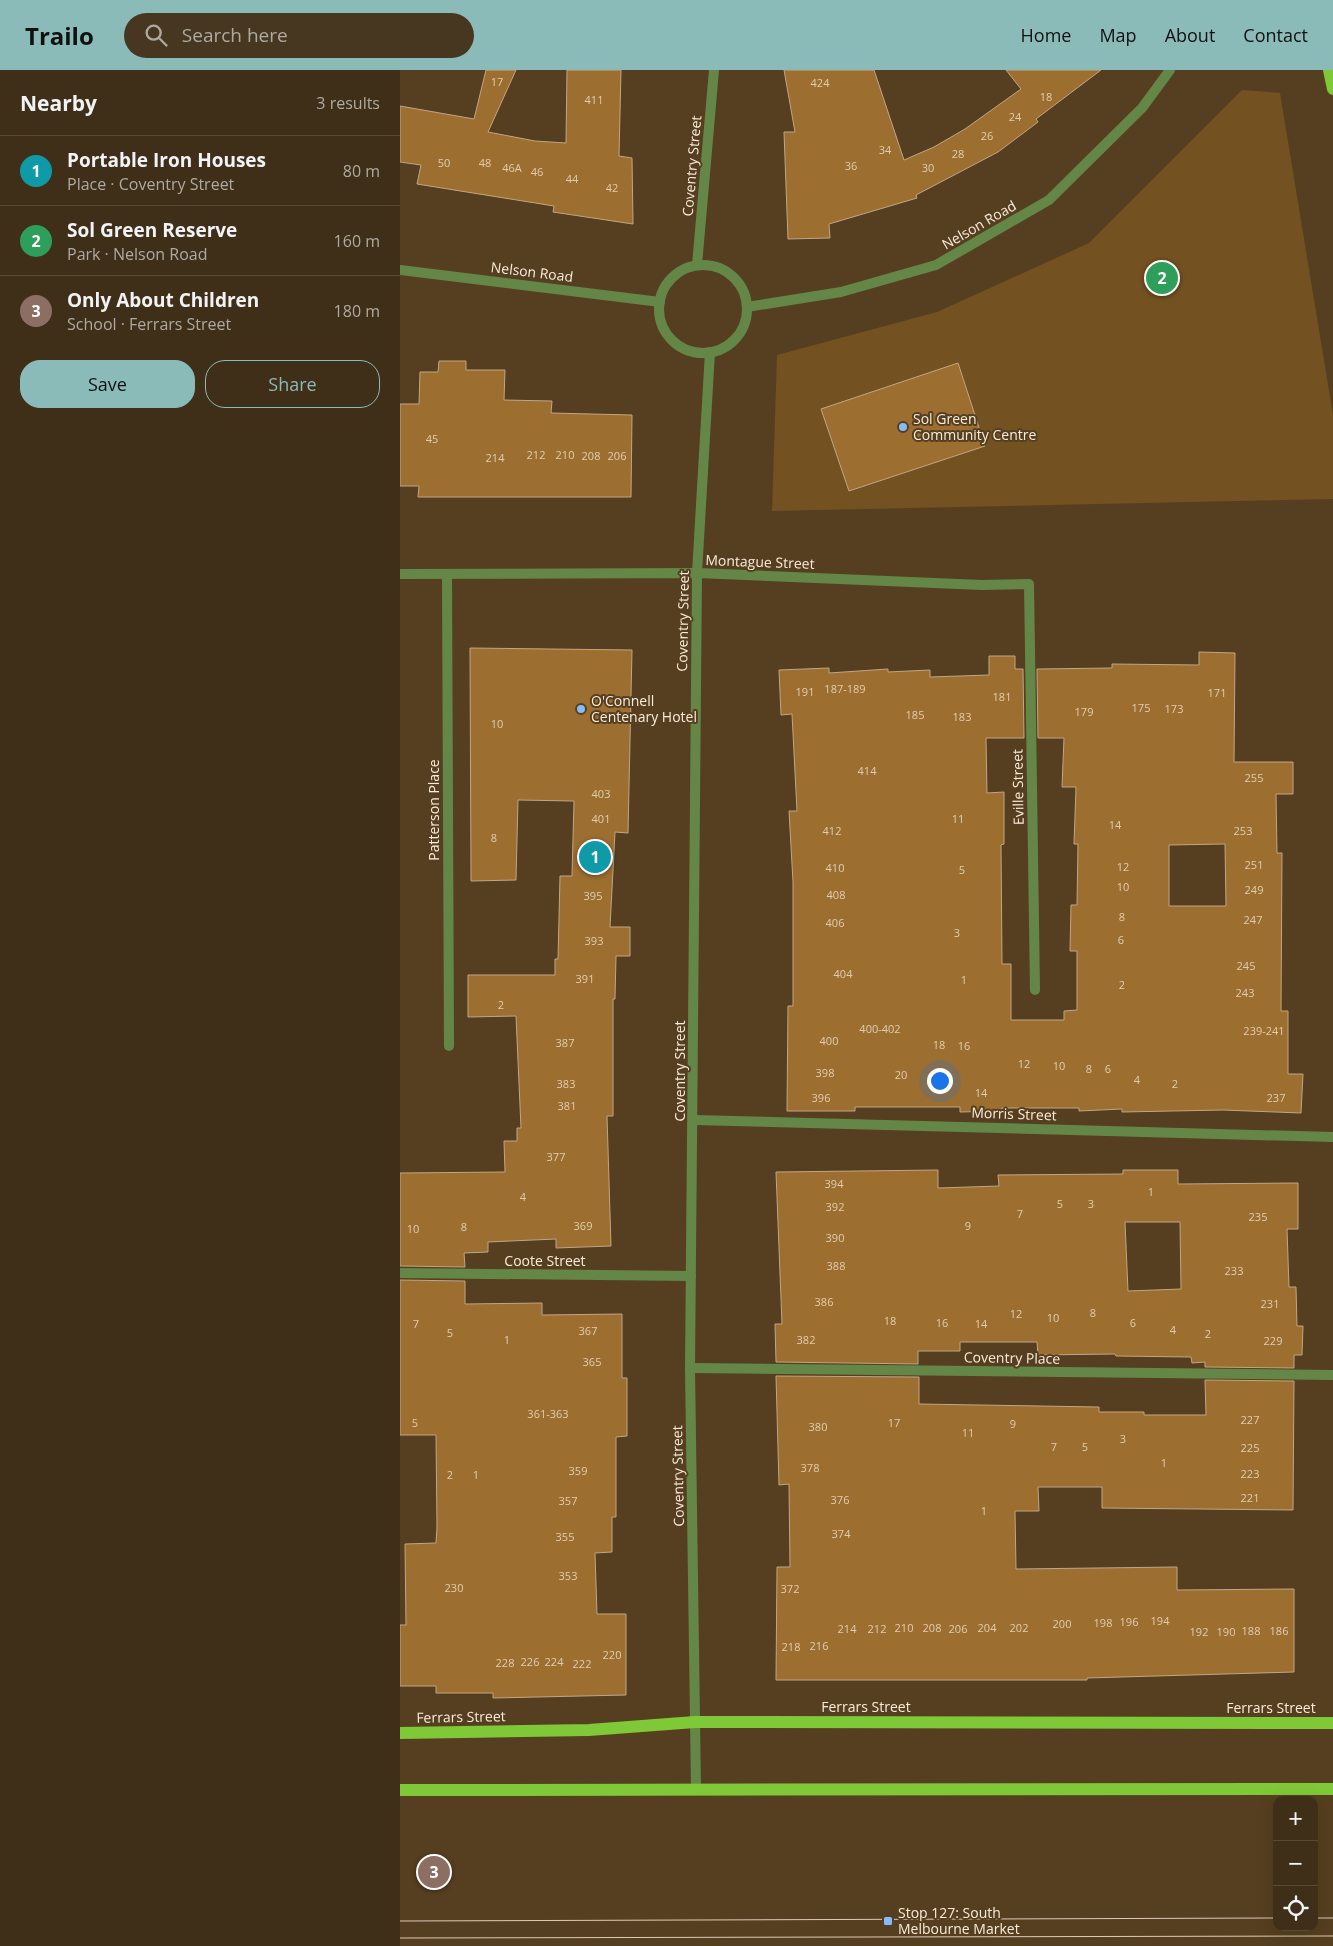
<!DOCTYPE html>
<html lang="en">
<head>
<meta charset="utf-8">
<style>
	:root { --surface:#402f18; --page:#473721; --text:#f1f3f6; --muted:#aea9a2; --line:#594a37; --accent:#8bbbb9 }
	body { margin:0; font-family:"Open Sans",sans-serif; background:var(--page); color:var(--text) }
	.controls { position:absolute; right:15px; bottom:15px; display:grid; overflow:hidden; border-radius:10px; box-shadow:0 5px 20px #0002 }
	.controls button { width:45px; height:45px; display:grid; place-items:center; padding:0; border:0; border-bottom:1px solid var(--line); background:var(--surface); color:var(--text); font:25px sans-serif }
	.you { position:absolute; left:539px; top:1010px; width:18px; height:18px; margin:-12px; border:4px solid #fff; border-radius:50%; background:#1a73e8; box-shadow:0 0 0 8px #1a73e833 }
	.badge { display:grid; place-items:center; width:32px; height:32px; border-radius:50%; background:var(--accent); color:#fff; font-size:16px; font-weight:700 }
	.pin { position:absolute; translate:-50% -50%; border:2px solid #fff; box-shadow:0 1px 5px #0006 }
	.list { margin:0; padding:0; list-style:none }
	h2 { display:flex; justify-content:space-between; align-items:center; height:65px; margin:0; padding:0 20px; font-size:21px }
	h2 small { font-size:16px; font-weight:400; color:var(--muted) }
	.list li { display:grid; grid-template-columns:32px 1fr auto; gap:15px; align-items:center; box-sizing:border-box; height:70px; padding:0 20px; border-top:1px solid var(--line) }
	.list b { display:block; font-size:19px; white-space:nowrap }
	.list p { margin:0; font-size:16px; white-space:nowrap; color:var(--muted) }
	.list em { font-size:16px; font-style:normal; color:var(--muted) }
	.actions { display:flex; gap:10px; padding:15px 20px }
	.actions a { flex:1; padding:11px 0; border:1px solid var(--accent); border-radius:20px; text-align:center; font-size:18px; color:var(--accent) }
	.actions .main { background:var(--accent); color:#111 }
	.icon { flex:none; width:28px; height:28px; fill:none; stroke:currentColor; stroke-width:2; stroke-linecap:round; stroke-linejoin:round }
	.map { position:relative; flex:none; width:933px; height:1876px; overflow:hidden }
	header { display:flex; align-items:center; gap:30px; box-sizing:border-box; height:70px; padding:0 25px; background:var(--accent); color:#111 }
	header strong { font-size:24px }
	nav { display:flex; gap:28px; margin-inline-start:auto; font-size:18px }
	.search { width:350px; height:45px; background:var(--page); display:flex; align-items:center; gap:12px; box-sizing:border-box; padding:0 18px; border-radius:28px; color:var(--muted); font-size:19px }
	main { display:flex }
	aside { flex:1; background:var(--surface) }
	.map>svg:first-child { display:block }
	.green { fill:#735121 }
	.building { fill:#9c6f31; stroke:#c1a685; fill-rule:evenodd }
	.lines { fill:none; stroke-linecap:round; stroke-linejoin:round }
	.street { stroke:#648748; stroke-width:10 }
	.primary { stroke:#7fc837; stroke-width:12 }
	.tram { stroke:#dbccb8; stroke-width:1 }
	.poi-dot { fill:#84bbfb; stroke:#563f20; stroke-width:2 }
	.labels { text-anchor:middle; stroke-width:4; stroke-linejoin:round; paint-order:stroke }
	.number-label { font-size:11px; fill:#e2ccb0 }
	.street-label { font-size:14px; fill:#f9ebda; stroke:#563f20 }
	.poi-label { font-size:14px; fill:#f9ebda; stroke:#563f20; text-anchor:start }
</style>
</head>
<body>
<header>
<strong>Trailo</strong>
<div class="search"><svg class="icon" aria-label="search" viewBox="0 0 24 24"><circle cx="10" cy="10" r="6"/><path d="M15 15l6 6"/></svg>Search here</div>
<nav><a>Home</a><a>Map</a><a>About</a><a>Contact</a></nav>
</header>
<main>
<aside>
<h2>Nearby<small>3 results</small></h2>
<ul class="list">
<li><span class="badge" style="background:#0f9aa8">1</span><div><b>Portable Iron Houses</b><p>Place · Coventry Street</p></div><em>80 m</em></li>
<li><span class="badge" style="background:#2e9e5b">2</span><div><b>Sol Green Reserve</b><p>Park · Nelson Road</p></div><em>160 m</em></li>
<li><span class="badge" style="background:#8d6e63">3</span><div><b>Only About Children</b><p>School · Ferrars Street</p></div><em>180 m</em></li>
</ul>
<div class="actions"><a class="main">Save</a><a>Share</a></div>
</aside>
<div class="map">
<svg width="933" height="1876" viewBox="0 0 933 1876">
	<rect width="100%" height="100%" fill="#563f20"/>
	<path class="green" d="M842 20 880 23 933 345V429L372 441 377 285 537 242 689 173Z"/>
	<g class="building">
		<path d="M86 0H116L88 62 135 71 166 73 167 0H221L219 86 232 88 233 154 153 142 154 136 17 114 21 95 0 92V36L74 49Z"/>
		<path d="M384 0H474L504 90 534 77 565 59 621 19 606 0H701L636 49 638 52 598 82 516 125 517 128 429 154 430 168 388 169 384 62H395Z"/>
		<path d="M39 291H66V300H105L104 330 152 331 151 343 232 345 231 427H18L19 416H0V334H19L20 302H38Z"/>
		<path d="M558 293 585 376 449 421 421 339Z"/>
		<path d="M70 578 232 580 228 763 215 762 210 857H230V886H216L215 929H213V1046H207L211 1176 156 1178V1169L88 1172V1182L64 1183 65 1197 0 1196V1103L105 1102 104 1071H117V1058H121L116 946 68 947V905H155V889H158L160 806H172L174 731 118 730 116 810 71 811Z"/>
		<path d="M799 582 835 583 834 692H893V724H876L877 783H882L881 941H888V1004H903L901 1043 823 1040 722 1042V1039L679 1041V1038H602V1041L560 1042V1037H455V1041H387L388 936H393V812L389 741H397L392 644 381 645 379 600 429 598V603L488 599V602L530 600V607L589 605V586H615V599H623L624 668H586L587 723 604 722V774L601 775 602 894H611V950H664V941L677 940V881H670L671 835H677L678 774H674L676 717H662L664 668H638L637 599 712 598V594L799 595ZM825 774 826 836H769V775Z"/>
		<path d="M538 1100V1118L599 1116 598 1105 723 1104V1100H778V1114L898 1113V1159H887L889 1217H896L897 1256H903L902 1285H894V1298L805 1297V1292L792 1293 791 1287 716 1286 715 1284 638 1285 637 1272H560V1281H518V1294L376 1292 375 1254H382L376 1102ZM725 1152H780L781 1219 728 1221Z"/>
		<path d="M0 1210 65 1211V1234L142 1233V1245L222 1244V1308H227V1366L216 1367V1447H212V1482L195 1483 197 1544H226V1625L93 1628V1623H36V1616H0V1555H6L5 1474 36 1473 37 1457 36 1365H0Z"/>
		<path d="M376 1306 519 1307V1334L699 1337V1342H744V1345H806L805 1310 894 1311 893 1440 702 1438V1417H638L639 1441H615L616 1499 777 1497V1520L894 1519V1602L687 1608V1610H376L377 1497H390L389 1414 379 1415Z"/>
	</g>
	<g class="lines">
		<g class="street">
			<path d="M297 195 314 0"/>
			<circle cx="303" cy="239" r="44"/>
			<path d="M0 200 260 232"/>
			<path d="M347 237 441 222 536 195 649 130 742 38 770 0"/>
			<path d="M0 504 297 503 582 515 629 514 635 920"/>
			<path d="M47 505 49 976"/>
			<path d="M294 1050 933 1067"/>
			<path d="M0 1203 291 1206"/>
			<path d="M290 1298 933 1305"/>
			<path d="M296 1720 290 1298 297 503 310 282"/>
		</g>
		<g class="primary">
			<path d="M929 0 933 19"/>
			<path d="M0 1663 189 1660 295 1652 933 1653"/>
			<path d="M0 1720 933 1719"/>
		</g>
		<g class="tram">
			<path d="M914 1848H933"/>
			<path d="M0 1851 877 1848"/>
			<path d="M0 1868 933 1866"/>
		</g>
	</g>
	<g class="poi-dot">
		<circle cx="503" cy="357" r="5"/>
		<circle cx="181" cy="639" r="5"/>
		<rect x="483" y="1846" width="10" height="10" rx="2.5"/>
	</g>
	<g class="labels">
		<g class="number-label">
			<text x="97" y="16">17</text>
			<text x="420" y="17">424</text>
			<text x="646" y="31">18</text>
			<text x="194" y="34">411</text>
			<text x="615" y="51">24</text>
			<text x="587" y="70">26</text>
			<text x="485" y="84">34</text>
			<text x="558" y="88">28</text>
			<text x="44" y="97">50</text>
			<text x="85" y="97">48</text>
			<text x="451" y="100">36</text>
			<text x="112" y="102">46A</text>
			<text x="528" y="102">30</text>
			<text x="137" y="106">46</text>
			<text x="172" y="113">44</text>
			<text x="212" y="122">42</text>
			<text x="32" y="373">45</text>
			<text x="136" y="389">212</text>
			<text x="165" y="389">210</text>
			<text x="191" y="390">208</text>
			<text x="217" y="390">206</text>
			<text x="95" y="392">214</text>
			<text x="445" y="623">187-189</text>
			<text x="405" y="626">191</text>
			<text x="817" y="627">171</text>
			<text x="602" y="631">181</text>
			<text x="741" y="642">175</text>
			<text x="774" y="643">173</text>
			<text x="684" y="646">179</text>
			<text x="515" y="649">185</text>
			<text x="562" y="651">183</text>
			<text x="97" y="658">10</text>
			<text x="467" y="705">414</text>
			<text x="854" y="712">255</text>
			<text x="201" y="728">403</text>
			<text x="201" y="753">401</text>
			<text x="558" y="753">11</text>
			<text x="715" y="759">14</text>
			<text x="432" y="765">412</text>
			<text x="843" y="765">253</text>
			<text x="94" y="772">8</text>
			<text x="854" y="799">251</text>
			<text x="723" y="801">12</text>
			<text x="435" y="802">410</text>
			<text x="562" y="804">5</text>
			<text x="723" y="821">10</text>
			<text x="854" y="824">249</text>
			<text x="436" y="829">408</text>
			<text x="193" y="830">395</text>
			<text x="722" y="851">8</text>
			<text x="853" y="854">247</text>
			<text x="435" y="857">406</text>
			<text x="557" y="867">3</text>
			<text x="721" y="874">6</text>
			<text x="194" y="875">393</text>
			<text x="846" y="900">245</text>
			<text x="443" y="908">404</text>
			<text x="185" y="913">391</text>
			<text x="564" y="914">1</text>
			<text x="722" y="919">2</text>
			<text x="845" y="927">243</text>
			<text x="101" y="939">2</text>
			<text x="480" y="963">400-402</text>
			<text x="864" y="965">239-241</text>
			<text x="429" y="975">400</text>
			<text x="165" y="977">387</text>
			<text x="539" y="979">18</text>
			<text x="564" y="980">16</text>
			<text x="624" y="998">12</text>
			<text x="659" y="1000">10</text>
			<text x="689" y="1003">8</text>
			<text x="708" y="1003">6</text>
			<text x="425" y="1007">398</text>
			<text x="501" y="1009">20</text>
			<text x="737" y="1014">4</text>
			<text x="166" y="1018">383</text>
			<text x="775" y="1018">2</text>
			<text x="581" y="1027">14</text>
			<text x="421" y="1032">396</text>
			<text x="876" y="1032">237</text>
			<text x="167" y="1040">381</text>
			<text x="156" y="1091">377</text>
			<text x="434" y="1118">394</text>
			<text x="751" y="1126">1</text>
			<text x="123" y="1131">4</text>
			<text x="660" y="1138">5</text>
			<text x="691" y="1138">3</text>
			<text x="435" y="1141">392</text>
			<text x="620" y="1148">7</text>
			<text x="858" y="1151">235</text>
			<text x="183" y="1160">369</text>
			<text x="568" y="1160">9</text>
			<text x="64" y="1161">8</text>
			<text x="13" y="1163">10</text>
			<text x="435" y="1172">390</text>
			<text x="436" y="1200">388</text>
			<text x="834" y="1205">233</text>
			<text x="424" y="1236">386</text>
			<text x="870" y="1238">231</text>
			<text x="693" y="1247">8</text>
			<text x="616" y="1248">12</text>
			<text x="653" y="1252">10</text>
			<text x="490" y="1255">18</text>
			<text x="542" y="1257">16</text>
			<text x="733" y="1257">6</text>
			<text x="16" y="1258">7</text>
			<text x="581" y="1258">14</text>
			<text x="773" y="1264">4</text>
			<text x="188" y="1265">367</text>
			<text x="50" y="1267">5</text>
			<text x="808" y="1268">2</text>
			<text x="107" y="1274">1</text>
			<text x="406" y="1274">382</text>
			<text x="873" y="1275">229</text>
			<text x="192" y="1296">365</text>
			<text x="148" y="1348">361-363</text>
			<text x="850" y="1354">227</text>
			<text x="15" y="1357">5</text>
			<text x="494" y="1357">17</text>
			<text x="613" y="1358">9</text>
			<text x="418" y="1361">380</text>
			<text x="568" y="1367">11</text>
			<text x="723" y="1373">3</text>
			<text x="654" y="1381">7</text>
			<text x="685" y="1381">5</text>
			<text x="850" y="1382">225</text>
			<text x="764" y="1397">1</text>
			<text x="410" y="1402">378</text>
			<text x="178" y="1405">359</text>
			<text x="850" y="1408">223</text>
			<text x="50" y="1409">2</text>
			<text x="76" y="1409">1</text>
			<text x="850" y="1432">221</text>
			<text x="440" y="1434">376</text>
			<text x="168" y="1435">357</text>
			<text x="584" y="1445">1</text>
			<text x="441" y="1468">374</text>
			<text x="165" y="1471">355</text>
			<text x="168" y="1510">353</text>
			<text x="54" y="1522">230</text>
			<text x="390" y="1523">372</text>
			<text x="760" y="1555">194</text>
			<text x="729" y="1556">196</text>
			<text x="703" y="1557">198</text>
			<text x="662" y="1558">200</text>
			<text x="504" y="1562">210</text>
			<text x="532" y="1562">208</text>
			<text x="587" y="1562">204</text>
			<text x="619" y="1562">202</text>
			<text x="447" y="1563">214</text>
			<text x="477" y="1563">212</text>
			<text x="558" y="1563">206</text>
			<text x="851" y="1565">188</text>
			<text x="879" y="1565">186</text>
			<text x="799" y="1566">192</text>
			<text x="826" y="1566">190</text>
			<text x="419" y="1580">216</text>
			<text x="391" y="1581">218</text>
			<text x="212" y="1589">220</text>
			<text x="130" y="1596">226</text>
			<text x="154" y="1596">224</text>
			<text x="105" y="1597">228</text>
			<text x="182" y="1598">222</text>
		</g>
		<g class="street-label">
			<text transform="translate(292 96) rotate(-85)" y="5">Coventry Street</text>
			<text transform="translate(579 155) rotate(-30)" y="5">Nelson Road</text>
			<text transform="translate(132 202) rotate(7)" y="5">Nelson Road</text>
			<text transform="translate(360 492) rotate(2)" y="5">Montague Street</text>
			<text transform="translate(283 551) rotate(-89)" y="5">Coventry Street</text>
			<text transform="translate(618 717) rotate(-91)" y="5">Eville Street</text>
			<text transform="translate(34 740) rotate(-90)" y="5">Patterson Place</text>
			<text transform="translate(280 1001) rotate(-90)" y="5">Coventry Street</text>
			<text transform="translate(614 1044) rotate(2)" y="5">Morris Street</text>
			<text x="145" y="1196">Coote Street</text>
			<text transform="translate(612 1288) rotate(1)" y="5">Coventry Place</text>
			<text transform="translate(278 1406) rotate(-91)" y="5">Coventry Street</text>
			<text x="466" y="1642">Ferrars Street</text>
			<text x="871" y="1643">Ferrars Street</text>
			<text transform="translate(61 1647) rotate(-1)" y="5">Ferrars Street</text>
		</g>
		<g class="poi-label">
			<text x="513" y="354">Sol Green<tspan x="513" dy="16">Community Centre</tspan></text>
			<text x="191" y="636">O'Connell<tspan x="191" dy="16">Centenary Hotel</tspan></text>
			<text x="498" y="1848">Stop 127: South<tspan x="498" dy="16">Melbourne Market</tspan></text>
		</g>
	</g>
</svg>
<div class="controls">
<button>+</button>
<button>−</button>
<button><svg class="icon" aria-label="locate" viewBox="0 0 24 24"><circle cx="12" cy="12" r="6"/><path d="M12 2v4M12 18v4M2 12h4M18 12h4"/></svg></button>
</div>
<div class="you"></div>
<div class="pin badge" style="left:195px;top:787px;background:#0f9aa8">1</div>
<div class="pin badge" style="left:762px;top:208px;background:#2e9e5b">2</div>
<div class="pin badge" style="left:34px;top:1802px;background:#8d6e63">3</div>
</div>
</main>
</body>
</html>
